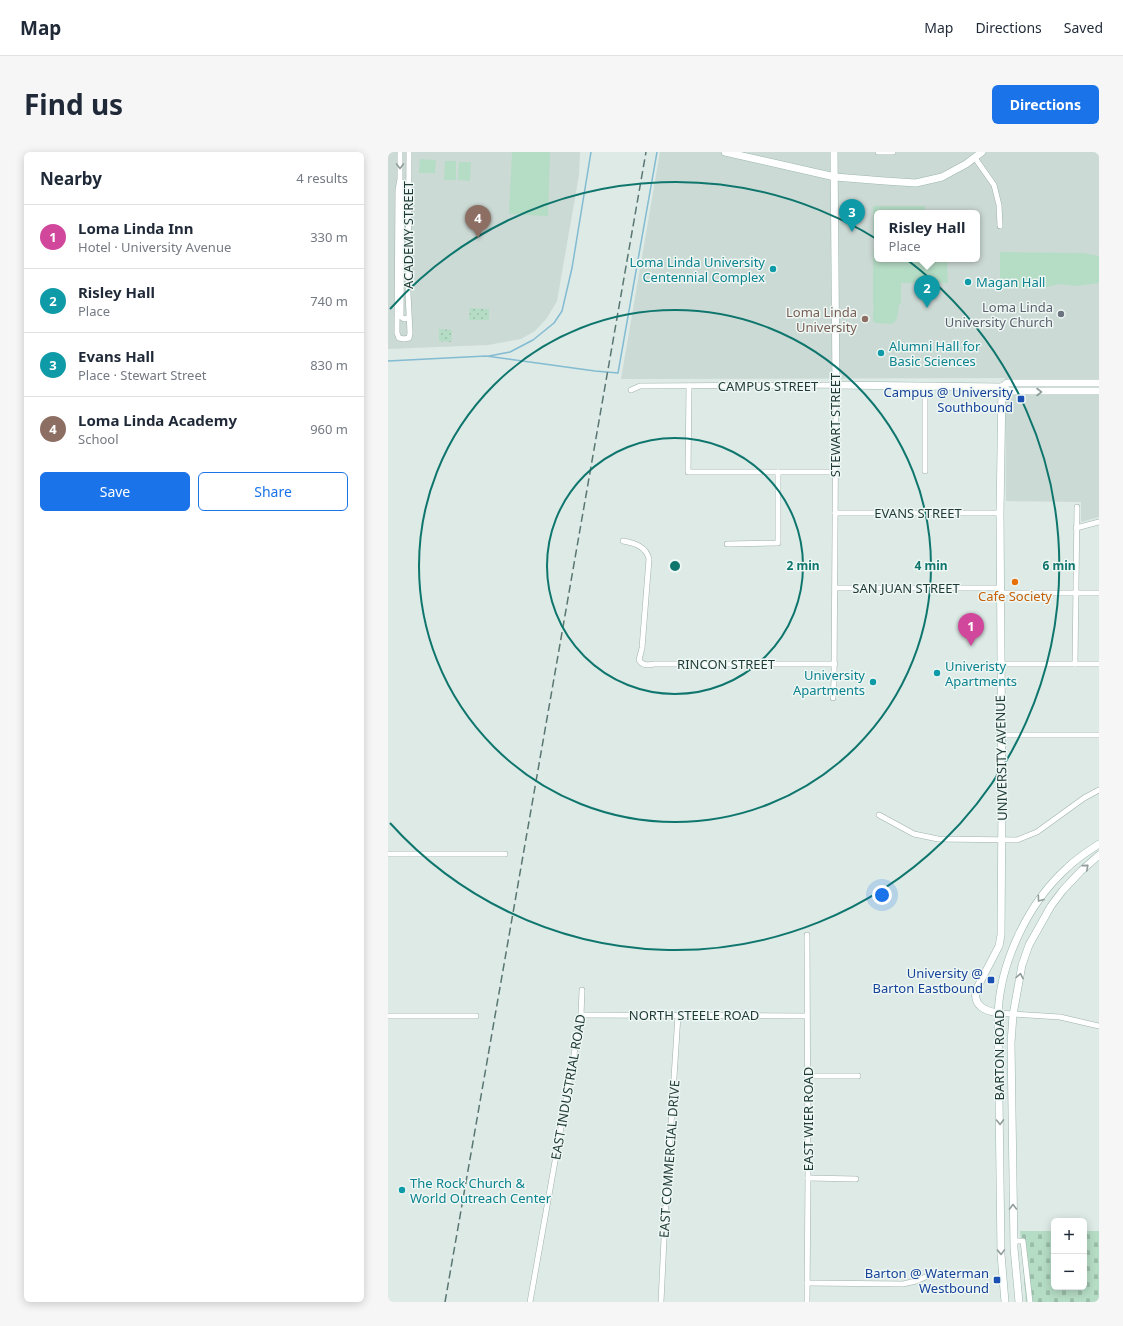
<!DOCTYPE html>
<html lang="en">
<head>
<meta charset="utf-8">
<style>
	:root { --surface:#fff; --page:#f6f6f7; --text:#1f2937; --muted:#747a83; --line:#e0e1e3; --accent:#1a73e8 }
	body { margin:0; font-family:"Noto Sans",sans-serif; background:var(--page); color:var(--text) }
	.controls { position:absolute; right:12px; bottom:12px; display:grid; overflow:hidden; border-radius:6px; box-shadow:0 2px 10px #0003 }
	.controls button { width:36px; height:36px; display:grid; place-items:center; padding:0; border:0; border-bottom:1px solid var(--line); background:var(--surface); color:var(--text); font:20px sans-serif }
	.you { position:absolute; left:494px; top:743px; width:14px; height:14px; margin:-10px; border:3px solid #fff; border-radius:50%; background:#1a73e8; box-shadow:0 0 0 6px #1a73e833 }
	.badge { display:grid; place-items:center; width:26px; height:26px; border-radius:50%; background:var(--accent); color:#fff; font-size:13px; font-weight:700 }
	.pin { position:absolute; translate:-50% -33px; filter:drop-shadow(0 1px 2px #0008) }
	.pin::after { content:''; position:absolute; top:21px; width:14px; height:12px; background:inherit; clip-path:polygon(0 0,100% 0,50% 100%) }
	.popup { position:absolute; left:486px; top:58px; width:106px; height:52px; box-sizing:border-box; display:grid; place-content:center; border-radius:6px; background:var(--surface); filter:drop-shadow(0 1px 3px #0005); font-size:13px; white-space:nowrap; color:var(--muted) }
	.popup b { font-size:15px; color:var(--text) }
	.popup::after { content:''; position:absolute; left:50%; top:100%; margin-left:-8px; border:8px solid transparent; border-top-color:var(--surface) }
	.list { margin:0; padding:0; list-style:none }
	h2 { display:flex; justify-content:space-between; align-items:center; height:52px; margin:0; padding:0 16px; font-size:17px }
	h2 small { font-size:13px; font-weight:400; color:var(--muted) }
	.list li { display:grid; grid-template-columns:26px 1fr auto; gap:12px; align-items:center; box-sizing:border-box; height:64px; padding:0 16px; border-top:1px solid var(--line) }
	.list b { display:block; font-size:15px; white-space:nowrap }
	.list p { margin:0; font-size:13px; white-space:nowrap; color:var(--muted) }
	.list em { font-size:13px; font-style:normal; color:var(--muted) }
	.actions { display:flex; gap:8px; padding:12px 16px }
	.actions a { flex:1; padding:9px 0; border:1px solid var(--accent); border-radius:6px; text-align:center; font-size:14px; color:var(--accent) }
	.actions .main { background:var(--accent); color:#fff }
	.map { position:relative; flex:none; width:711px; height:1150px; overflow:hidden; border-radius:6px }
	header { display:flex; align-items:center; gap:24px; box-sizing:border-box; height:56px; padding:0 20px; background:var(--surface); border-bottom:1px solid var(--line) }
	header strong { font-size:19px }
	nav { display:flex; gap:22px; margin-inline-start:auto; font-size:14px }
	.intro { display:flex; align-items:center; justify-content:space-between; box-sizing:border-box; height:96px; padding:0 24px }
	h1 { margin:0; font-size:28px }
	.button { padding:10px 18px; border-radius:6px; background:var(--accent); color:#fff; font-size:14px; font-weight:700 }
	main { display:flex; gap:24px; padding:0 24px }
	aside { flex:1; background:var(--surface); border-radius:6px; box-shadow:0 2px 10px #0003 }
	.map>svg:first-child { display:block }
	.built { fill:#ccdad5; fill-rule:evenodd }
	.grass { fill:#b5dcc5 }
	.cemetery { fill:url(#cemetery-stones) }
	.park { fill:url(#park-dots) }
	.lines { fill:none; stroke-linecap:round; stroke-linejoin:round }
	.stream { stroke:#83bbd2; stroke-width:1.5 }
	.street-casing { stroke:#a0b2ae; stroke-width:6 }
	.secondary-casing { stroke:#9cb6b0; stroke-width:8 }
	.street { stroke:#fff; stroke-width:5 }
	.secondary { stroke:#fff; stroke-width:7 }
	.rail { stroke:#597672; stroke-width:1.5; stroke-dasharray:8 4; stroke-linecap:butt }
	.oneway { stroke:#8f9c9a }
	.ring { fill:none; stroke:#0f766e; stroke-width:2 }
	.culture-dot { fill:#0f9aa8; stroke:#eef7f3; stroke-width:1.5 }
	.worship-dot { fill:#6b7280; stroke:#eef7f3; stroke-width:1.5 }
	.education-dot { fill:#8d6e63; stroke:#eef7f3; stroke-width:1.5 }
	.transit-dot { fill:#1a4fb4; stroke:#eef7f3; stroke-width:1.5 }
	.food-dot { fill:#e8710a; stroke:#eef7f3; stroke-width:1.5 }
	.labels { text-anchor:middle; stroke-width:3; stroke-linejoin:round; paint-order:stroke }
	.street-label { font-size:13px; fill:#1f3a36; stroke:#eef7f3 }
	.culture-label { font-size:13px; fill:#0d838f; stroke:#eef7f3; text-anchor:start }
	.worship-label { font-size:13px; fill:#5b616d; stroke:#eef7f3; text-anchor:end }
	.education-label { font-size:13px; fill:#785e54; stroke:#eef7f3; text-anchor:end }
	.transit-label { font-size:13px; fill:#164399; stroke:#eef7f3; text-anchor:end }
	.food-label { font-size:13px; fill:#c56008; stroke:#eef7f3 }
	.centre { fill:#0f766e; stroke:#eef7f3; stroke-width:2 }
	.ring-label { font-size:12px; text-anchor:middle; font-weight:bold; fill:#0f766e; stroke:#eef7f3; stroke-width:3; stroke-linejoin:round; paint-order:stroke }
</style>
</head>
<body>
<header>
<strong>Map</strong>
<nav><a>Map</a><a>Directions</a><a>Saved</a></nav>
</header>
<div class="intro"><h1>Find us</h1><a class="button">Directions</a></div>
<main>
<aside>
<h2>Nearby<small>4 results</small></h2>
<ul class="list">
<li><span class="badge" style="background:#d1479c">1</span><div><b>Loma Linda Inn</b><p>Hotel · University Avenue</p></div><em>330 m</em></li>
<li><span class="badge" style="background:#0f9aa8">2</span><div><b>Risley Hall</b><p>Place</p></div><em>740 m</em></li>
<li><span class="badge" style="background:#0f9aa8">3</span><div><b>Evans Hall</b><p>Place · Stewart Street</p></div><em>830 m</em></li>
<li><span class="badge" style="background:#8d6e63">4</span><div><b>Loma Linda Academy</b><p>School</p></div><em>960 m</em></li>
</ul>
<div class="actions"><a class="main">Save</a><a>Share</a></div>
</aside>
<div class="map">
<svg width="711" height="1150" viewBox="0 0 711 1150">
	<defs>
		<pattern id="cemetery-stones" width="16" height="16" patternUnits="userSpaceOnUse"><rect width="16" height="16" fill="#b5dcc5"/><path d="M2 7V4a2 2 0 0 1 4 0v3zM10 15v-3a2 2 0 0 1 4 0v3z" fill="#9bbeaa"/></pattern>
		<pattern id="park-dots" width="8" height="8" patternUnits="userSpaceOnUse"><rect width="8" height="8" fill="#b5dcc5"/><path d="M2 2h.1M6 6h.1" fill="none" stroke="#9bbeaa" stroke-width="1.8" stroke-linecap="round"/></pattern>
	</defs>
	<rect width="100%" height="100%" fill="#ddeae6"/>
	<g class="built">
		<path d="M0 0H192L191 23 169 149 159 166 147 179 133 187 100 193 0 197Z"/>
		<path d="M272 0H711V365L693 370V350L618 349 617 226 233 227ZM489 61H589V107H489Z"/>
	</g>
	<g class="grass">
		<path d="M124 0H162L160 64 121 62Z"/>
		<path d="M32 7 48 8 47 21H31Z"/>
		<path d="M57 9H68V28H56Z"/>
		<path d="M71 10H83L82 29 70 28Z"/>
		<path d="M485 54H537V61H489V89L485 84Z"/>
		<path d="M489 95V107H559L560 131H513V152H511L509 167 504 172 487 171 485 169V159L486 154 485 153V99Z"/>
		<path d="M612 100 696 101 711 104V131L687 134 672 132 654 136H612Z"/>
	</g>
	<path class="cemetery" d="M632 1079H666V1135H696V1079H711V1150H638Z"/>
	<g class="park">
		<path d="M82 156 101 157V168H81Z"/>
		<path d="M51 177 64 178 63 190 51 189Z"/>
	</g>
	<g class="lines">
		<g class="stream">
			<path d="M101 204 122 200 145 188 166 171 174 159 184 116 203 0"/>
			<path d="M0 209 98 204 207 219 230 221 269 0"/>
		</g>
		<defs>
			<g id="street">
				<path d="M12 0V27L10 38 9 181 11 186 16 187 21 186 22 181 20 142 21 0"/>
				<path d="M490 0H505"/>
				<path d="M587 6 606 33 611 53 612 74"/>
				<path d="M13 30 14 38 13 165 16 167 20 166"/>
				<path d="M301 234 300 320H447"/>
				<path d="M243 238 252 234 448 233 446 529 445 546"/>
				<path d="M537 319V234"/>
				<path d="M447 361H612"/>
				<path d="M688 376 711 370"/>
				<path d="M235 389C246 391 258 394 261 407L254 496 251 508C255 514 259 513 266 512H447"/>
				<path d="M339 392 390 391V320"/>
				<path d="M447 436H613"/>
				<path d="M613 441H711"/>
				<path d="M612 512H711"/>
				<path d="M687 512 689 355"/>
				<path d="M612 583H711"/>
				<path d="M491 663 526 682 550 687 629 688 649 680 696 646 711 638"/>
				<path d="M0 702H117"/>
				<path d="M610 861 672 865 711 874"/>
				<path d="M193 863 419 864"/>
				<path d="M0 864H88"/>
				<path d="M420 924H470"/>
				<path d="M420 1026 468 1027"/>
				<path d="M626 1089H635L642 1150"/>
				<path d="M419 1131 515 1132 528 1129 542 1123"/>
				<path d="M142 1150 193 863 194 838"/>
				<path d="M273 1150 277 1066 290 863"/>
				<path d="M419 1150 420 1026 419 783"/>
			</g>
			<g id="secondary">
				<path d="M337 0 447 25 497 29 528 31 554 25 578 12 594 0"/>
				<path d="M446 0 448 233 614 235 621 239H711"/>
				<path d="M614 235 619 231H711"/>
				<path d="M610 861C597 859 585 854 588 838L611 794 613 783 614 648 612 361 614 235"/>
				<path d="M617 1150 613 1102 610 868C610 814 639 752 679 716 688 707 700 699 711 692"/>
				<path d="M631 1150 626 1096 623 891 625 863 634 813 641 793 663 754 675 738 693 719 711 703"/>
			</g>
		</defs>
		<use href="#street" class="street-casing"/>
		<use href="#secondary" class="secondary-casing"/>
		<use href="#street" class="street"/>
		<use href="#secondary" class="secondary"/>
		<path class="rail" d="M57 1150 258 0"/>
	</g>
	<defs><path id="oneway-chevron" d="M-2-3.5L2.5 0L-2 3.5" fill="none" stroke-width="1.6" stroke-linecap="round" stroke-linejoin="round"/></defs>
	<g class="oneway">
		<use href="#oneway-chevron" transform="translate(12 14) rotate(90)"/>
		<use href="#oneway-chevron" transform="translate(651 240)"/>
		<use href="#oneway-chevron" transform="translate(698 715) rotate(-41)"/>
		<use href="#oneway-chevron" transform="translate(652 747) rotate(127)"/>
		<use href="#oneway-chevron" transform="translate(632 824) rotate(-79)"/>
		<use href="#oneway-chevron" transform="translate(612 970) rotate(89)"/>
		<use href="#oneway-chevron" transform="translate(625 1055) rotate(-90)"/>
		<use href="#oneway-chevron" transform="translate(613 1100) rotate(88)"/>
	</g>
	<g class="ring">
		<circle cx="287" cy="414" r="128"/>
		<circle cx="287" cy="414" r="256"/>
		<path d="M2 157A384 384 0 1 1 2 671"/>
	</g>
	<g class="culture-dot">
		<circle cx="385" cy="117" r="4"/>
		<circle cx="580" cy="130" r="4"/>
		<circle cx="493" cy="201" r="4"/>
		<circle cx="549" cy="521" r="4"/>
		<circle cx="485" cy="530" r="4"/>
		<circle cx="14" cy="1038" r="4"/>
	</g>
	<circle class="worship-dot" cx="673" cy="162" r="4"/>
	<circle class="education-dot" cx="477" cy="167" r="4"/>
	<g class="transit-dot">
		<rect x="629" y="243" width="8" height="8" rx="2"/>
		<rect x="599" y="824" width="8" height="8" rx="2"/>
		<rect x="605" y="1124" width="8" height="8" rx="2"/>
	</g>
	<circle class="food-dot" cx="627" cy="430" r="4"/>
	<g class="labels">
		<g class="street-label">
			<text transform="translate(20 83) rotate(-90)" y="5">ACADEMY STREET</text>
			<text x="380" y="239">CAMPUS STREET</text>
			<text transform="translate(447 273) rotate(-90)" y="5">STEWART STREET</text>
			<text x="530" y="366">EVANS STREET</text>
			<text x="518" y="441">SAN JUAN STREET</text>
			<text x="338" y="517">RINCON STREET</text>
			<text transform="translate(613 606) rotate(-91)" y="5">UNIVERSITY AVENUE</text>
			<text x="306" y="868">NORTH STEELE ROAD</text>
			<text transform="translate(611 903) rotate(-90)" y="5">BARTON ROAD</text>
			<text transform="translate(180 935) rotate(-80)" y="5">EAST INDUSTRIAL ROAD</text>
			<text transform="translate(420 967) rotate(-90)" y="5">EAST WIER ROAD</text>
			<text transform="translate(281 1007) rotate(-86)" y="5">EAST COMMERCIAL DRIVE</text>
		</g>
		<g class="culture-label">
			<text x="377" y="115" text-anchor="end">Loma Linda University<tspan x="377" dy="15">Centennial Complex</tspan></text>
			<text x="588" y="135">Magan Hall</text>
			<text x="501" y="199">Alumni Hall for<tspan x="501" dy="15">Basic Sciences</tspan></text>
			<text x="557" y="519">Univeristy<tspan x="557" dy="15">Apartments</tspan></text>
			<text x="477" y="528" text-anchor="end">University<tspan x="477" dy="15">Apartments</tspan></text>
			<text x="22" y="1036">The Rock Church &amp;<tspan x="22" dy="15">World Outreach Center</tspan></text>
		</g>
		<g class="worship-label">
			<text x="665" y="160">Loma Linda<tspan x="665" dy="15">University Church</tspan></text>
		</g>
		<g class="education-label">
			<text x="469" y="165">Loma Linda<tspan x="469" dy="15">University</tspan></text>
		</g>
		<g class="transit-label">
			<text x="625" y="245">Campus @ University<tspan x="625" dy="15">Southbound</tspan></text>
			<text x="595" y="826">University @<tspan x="595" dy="15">Barton Eastbound</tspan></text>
			<text x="601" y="1126">Barton @ Waterman<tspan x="601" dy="15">Westbound</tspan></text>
		</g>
		<g class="food-label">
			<text x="627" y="449">Cafe Society</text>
		</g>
	</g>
	<circle cx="287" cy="414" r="6" class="centre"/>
	<g class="ring-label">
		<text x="415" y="418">2 min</text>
		<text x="543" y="418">4 min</text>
		<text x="671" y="418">6 min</text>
	</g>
</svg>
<div class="controls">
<button>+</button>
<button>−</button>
</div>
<div class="you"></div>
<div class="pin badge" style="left:583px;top:494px;background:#d1479c">1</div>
<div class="pin badge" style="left:539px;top:156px;background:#0f9aa8">2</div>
<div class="popup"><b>Risley Hall</b>Place</div>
<div class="pin badge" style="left:464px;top:80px;background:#0f9aa8">3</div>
<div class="pin badge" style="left:90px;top:86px;background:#8d6e63">4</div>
</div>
</main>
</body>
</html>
